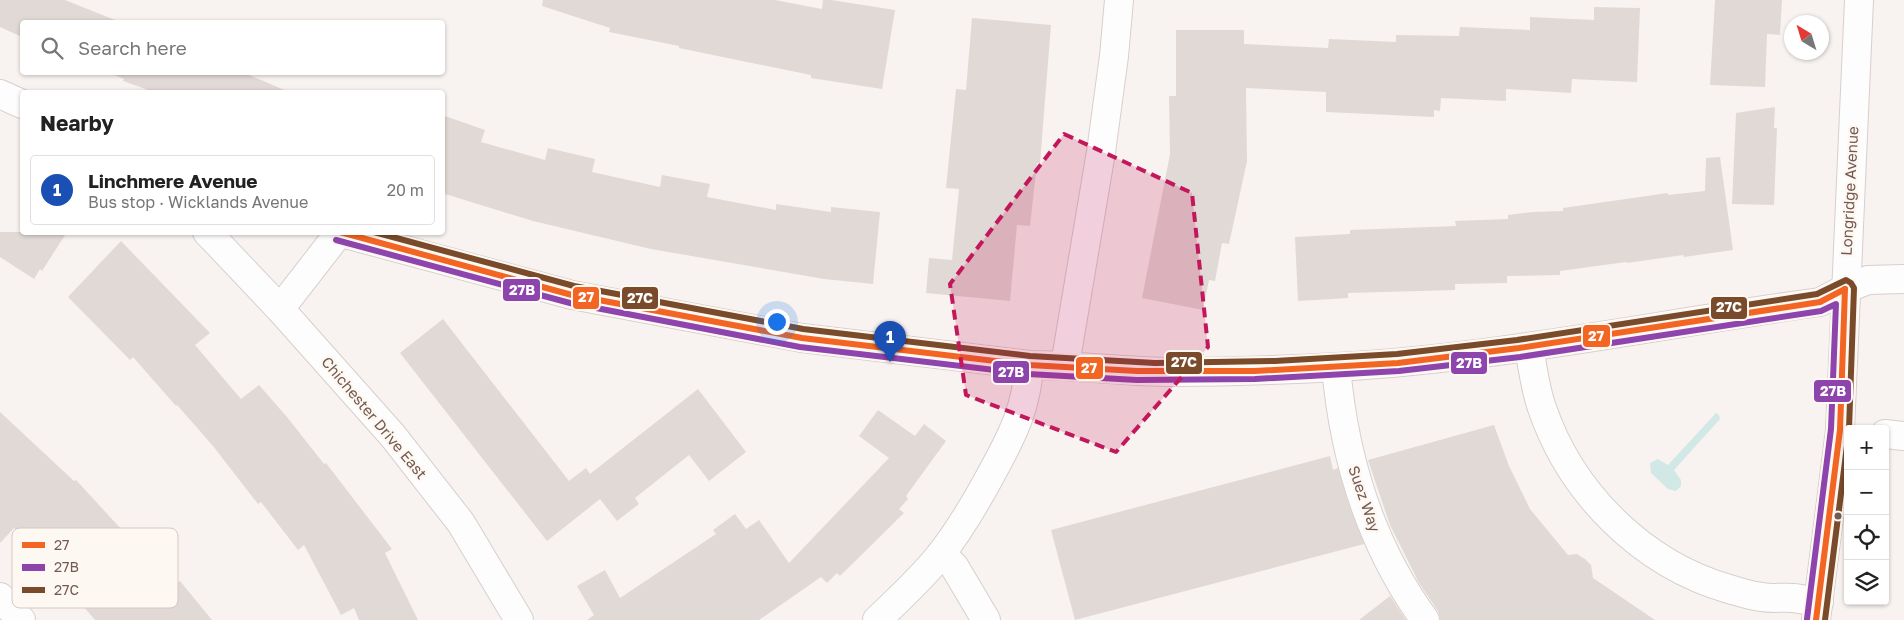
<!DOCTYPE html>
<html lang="en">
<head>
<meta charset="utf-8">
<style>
	:root { --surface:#fff; --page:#f2f2f2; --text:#222; --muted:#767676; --line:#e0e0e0; --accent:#a28f89 }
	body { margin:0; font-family:"Golos Text",sans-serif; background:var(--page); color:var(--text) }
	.controls { position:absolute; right:15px; bottom:15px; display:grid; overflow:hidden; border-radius:5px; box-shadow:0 1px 4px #0004 }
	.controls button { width:45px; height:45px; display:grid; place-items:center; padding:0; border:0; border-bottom:1px solid var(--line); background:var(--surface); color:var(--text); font:25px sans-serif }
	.compass { position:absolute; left:1784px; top:15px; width:45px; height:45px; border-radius:50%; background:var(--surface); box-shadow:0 1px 4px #0004; rotate:322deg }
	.you { position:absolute; left:776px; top:321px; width:18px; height:18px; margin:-12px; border:4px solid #fff; border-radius:50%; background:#1a73e8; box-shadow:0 0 0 8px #1a73e833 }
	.badge { display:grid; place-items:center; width:32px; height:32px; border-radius:50%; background:var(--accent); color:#fff; font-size:16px; font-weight:700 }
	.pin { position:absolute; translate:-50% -41px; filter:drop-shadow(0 1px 2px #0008) }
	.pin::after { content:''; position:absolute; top:26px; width:18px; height:15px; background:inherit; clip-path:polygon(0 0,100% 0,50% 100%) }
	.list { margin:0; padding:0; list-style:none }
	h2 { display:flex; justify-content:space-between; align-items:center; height:65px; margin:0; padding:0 20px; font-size:21px }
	h2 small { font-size:16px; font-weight:400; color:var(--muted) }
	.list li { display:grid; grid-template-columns:32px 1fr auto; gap:15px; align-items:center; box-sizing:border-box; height:70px; margin:0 10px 10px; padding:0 10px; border:1px solid var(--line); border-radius:5px }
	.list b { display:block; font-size:19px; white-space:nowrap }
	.list p { margin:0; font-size:16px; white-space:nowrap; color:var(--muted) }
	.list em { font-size:16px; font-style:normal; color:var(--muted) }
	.icon { flex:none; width:28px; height:28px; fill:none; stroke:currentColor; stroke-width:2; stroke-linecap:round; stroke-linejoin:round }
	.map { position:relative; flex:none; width:1904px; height:620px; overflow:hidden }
	.search { position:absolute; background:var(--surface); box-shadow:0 1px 4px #0004; left:20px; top:20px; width:425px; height:55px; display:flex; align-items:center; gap:12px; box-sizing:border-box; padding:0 18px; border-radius:5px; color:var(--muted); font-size:19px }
	.panel { position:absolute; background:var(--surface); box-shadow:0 1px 4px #0004; left:20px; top:90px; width:425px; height:145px; border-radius:5px }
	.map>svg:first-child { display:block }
	.water { fill:#d2e8e7 }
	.building { fill:#e1d9d5 }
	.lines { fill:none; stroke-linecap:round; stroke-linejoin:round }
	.minor-casing { stroke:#d7cfcc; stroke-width:30 }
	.minor { stroke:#fefdfd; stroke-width:28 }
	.bus-1-casing { stroke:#fef8f3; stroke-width:10 }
	.bus-2-casing { stroke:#fef8f3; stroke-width:10 }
	.bus-3-casing { stroke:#fef8f3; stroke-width:10 }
	.bus-1 { stroke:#f26522; stroke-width:6 }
	.bus-2 { stroke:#8e44ad; stroke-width:6 }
	.bus-3 { stroke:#7a4b2a; stroke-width:6 }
	.marked { fill:#c2185b; fill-opacity:0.2; stroke:#c2185b; stroke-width:4; stroke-dasharray:10 6; stroke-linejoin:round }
	.bus-dot { fill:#745951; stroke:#fef8f3; stroke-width:2 }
	.labels { text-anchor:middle; stroke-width:5; stroke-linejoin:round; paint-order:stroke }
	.street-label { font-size:15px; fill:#745951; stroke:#fef8f3 }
	.key { fill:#fef8f3; stroke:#d5c8c2; stroke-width:1 }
	.key-label { font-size:14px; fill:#745951 }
	.line-badge { stroke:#fef8f3; stroke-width:2 }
	.badge-label { font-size:14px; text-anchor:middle; font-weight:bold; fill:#fff }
</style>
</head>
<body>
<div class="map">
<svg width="1904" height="620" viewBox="0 0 1904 620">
	<rect width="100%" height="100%" fill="#f8f3f0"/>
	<path class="water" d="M1716 413 1719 415 1720 419 1674 470 1681 480V486L1676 491 1668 489 1651 473 1650 463 1658 459 1668 465Z"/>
	<g class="building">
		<path d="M0 0H65L120 22H22V37L0 27Z"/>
		<path d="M543 0H775L822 9 823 0H831L895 10 882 89 811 78V75L679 48V46L609 32 610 28 542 6Z"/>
		<path d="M1715 0H1782L1780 35 1767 34 1765 87 1710 85Z"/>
		<path d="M1594 7 1640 8 1637 82 1572 79 1571 93 1506 89V101L1441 98 1440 111 1434 110V117L1326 112V92L1246 88 1247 161 1229 244 1222 243 1215 281 1209 280 1203 310 1142 298 1170 154 1169 96H1176V30H1244V44L1328 48 1329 39 1396 42V35L1459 36 1460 27 1530 30V17L1594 20Z"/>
		<path d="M972 18 1051 25 1040 163H1037L1030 226 1017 225 1010 301 926 293 929 258 952 260 959 189 946 188 956 89 966 90Z"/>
		<path d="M107 72H242L289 92H154L123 81 124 79Z"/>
		<path d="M1775 107 1774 128H1777L1774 205 1732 204 1736 113Z"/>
		<path d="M442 115 485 130 481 142 545 160 548 148 595 159 592 172 660 187 662 175 710 184 707 197 776 210V204L831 212V207L880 212 873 284 824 279 651 249 533 221 442 193Z"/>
		<path d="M1720 157 1733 250 1684 257 1683 255 1627 263 1626 262 1560 271V275L1507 276V283L1455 284V290L1348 293V298L1298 301 1295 237 1350 234V230L1456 226 1455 221 1508 219V215L1533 212 1563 211V208L1668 193V195L1705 191 1706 158Z"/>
		<path d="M0 232H67L42 271 40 269 34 279 0 257Z"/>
		<path d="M121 241 210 333 195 345 241 399 259 385 287 417 324 464 326 463 392 549 385 553 418 620H359L354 608 341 615 304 545 298 550 261 502 258 504 213 446 177 405 176 406 133 357 130 360 68 297Z"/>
		<path d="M443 319 569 481 586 468 590 474 698 389 746 452 709 481 689 455 635 498 639 504 617 521 600 499 547 541 400 353Z"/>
		<path d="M878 410 915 436 924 424 946 441 906 496 908 499 899 509 904 513 840 576 837 573 827 583 821 577 759 620H587L594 615 577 586 605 570 620 598 716 534 713 530 735 514 746 529 759 520 789 563 889 458 859 436Z"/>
		<path d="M0 412 74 481 76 480 134 543 172 587 180 581 212 620H95L50 567 14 528 0 543Z"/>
		<path d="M1494 425 1509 466 1530 509 1568 555 1577 554 1585 559 1591 565 1593 578 1655 620H1440L1438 611 1419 583 1390 525 1368 460Z"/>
		<path d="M1330 456 1333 470 1338 468 1349 505 1364 544 1075 620 1051 530Z"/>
		<path d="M1390 596 1406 620H1359Z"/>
	</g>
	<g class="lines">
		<defs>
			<g id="minor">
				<path d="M0 94 22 104"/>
				<path d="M207 232 280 309 393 436 461 523 519 620"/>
				<path d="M338 232 572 295 802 338 1029 365C1077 365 1125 372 1173 372 1227 372 1283 370 1337 367 1499 358 1659 324 1820 302L1845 289 1868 280 1904 279"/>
				<path d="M280 309 339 233"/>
				<path d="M1529 348C1533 368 1535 389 1542 408 1571 493 1642 564 1729 589 1740 592 1751 596 1762 597 1772 599 1783 597 1793 598 1802 599 1810 601 1819 602"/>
				<path d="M1065 365 1101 152 1114 56 1119 0"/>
				<path d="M1336 367C1344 458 1371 546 1425 620"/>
				<path d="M1885 434 1904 436"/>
				<path d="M941 554 954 566 986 620"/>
				<path d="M0 597 21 620"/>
				<path d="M877 620C899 599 922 578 941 554 961 528 978 499 994 469 1013 434 1027 406 1029 365"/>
				<path d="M1816 620 1840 430 1859 0"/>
			</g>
		</defs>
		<use href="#minor" class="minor-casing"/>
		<use href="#minor" class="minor"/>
		<defs>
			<g id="bus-1">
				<path d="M340 232 572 295 802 338 1029 365 1137 371H1255L1398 363 1519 348 1820 302 1845 289"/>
				<path d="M1816 620 1840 430 1845 289"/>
			</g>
			<path id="bus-2" d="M336 240 570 303 800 347 1028 374 1137 380 1255 379 1399 371 1520 357 1821 311 1836 304 1831 429 1807 619"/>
			<g id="bus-3">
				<path d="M374 232 574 286 803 329 1030 356 1155 363 1275 361 1397 354 1517 340 1817 294 1846 280 1851 283 1854 288 1849 429"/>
				<path d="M1825 620 1848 438"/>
			</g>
		</defs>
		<use href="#bus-1" class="bus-1-casing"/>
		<use href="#bus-2" class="bus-2-casing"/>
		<use href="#bus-3" class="bus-3-casing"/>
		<use href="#bus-1" class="bus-1"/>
		<use href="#bus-2" class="bus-2"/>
		<use href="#bus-3" class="bus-3"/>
	</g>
	<path class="marked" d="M1064 134 1192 193 1208 347 1116 452 966 395 950 284Z"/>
	<circle class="bus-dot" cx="1838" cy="516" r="4.5"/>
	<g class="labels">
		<g class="street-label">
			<text transform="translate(1850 191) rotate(-87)" y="5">Longridge Avenue</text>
			<text transform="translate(374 418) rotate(50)" y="5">Chichester Drive East</text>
			<text transform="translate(1364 499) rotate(71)" y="5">Suez Way</text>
		</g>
	</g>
	<rect x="12" y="528" width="166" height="80" rx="8" class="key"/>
	<rect x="22" y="542" width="23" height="6" fill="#f26522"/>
	<rect x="22" y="564" width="23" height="7" fill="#8e44ad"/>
	<rect x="22" y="587" width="23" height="6" fill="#7a4b2a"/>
	<g class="key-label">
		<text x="54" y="550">27</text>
		<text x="54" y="572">27B</text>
		<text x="54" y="595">27C</text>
	</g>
	<g class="line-badge">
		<rect x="502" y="278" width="39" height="24" rx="5" fill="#8e44ad"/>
		<rect x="572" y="286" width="28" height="24" rx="5" fill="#f26522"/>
		<rect x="621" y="286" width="38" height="24" rx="5" fill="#7a4b2a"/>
		<rect x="1710" y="296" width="38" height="24" rx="5" fill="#7a4b2a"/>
		<rect x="1582" y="324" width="29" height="24" rx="5" fill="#f26522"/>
		<rect x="1165" y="351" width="38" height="24" rx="5" fill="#7a4b2a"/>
		<rect x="1450" y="351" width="38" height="24" rx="5" fill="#8e44ad"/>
		<rect x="1075" y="356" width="29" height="24" rx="5" fill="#f26522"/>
		<rect x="992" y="360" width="38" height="24" rx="5" fill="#8e44ad"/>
		<rect x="1813" y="379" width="39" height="24" rx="5" fill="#8e44ad"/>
	</g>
	<g class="badge-label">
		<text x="522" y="295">27B</text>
		<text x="586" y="302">27</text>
		<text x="640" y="303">27C</text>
		<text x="1729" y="312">27C</text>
		<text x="1596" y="341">27</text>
		<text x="1184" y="367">27C</text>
		<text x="1469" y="368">27B</text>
		<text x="1089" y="373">27</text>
		<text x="1011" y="377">27B</text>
		<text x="1833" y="396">27B</text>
	</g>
</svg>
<div class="controls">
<button>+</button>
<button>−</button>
<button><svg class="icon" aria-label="locate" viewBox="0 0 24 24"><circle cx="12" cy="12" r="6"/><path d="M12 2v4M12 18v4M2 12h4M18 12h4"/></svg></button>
<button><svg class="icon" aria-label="layers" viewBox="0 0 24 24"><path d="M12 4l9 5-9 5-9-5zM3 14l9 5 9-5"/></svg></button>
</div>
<svg class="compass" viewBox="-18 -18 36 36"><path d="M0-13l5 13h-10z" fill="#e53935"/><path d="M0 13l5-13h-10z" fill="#767676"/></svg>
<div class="you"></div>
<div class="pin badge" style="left:890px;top:362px;background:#1a4fb4">1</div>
<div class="search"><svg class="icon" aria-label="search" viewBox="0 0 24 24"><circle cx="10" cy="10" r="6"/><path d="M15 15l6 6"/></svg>Search here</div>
<section class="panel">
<h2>Nearby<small></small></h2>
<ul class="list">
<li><span class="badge" style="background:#1a4fb4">1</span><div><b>Linchmere Avenue</b><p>Bus stop · Wicklands Avenue</p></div><em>20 m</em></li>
</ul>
</section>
</div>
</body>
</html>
